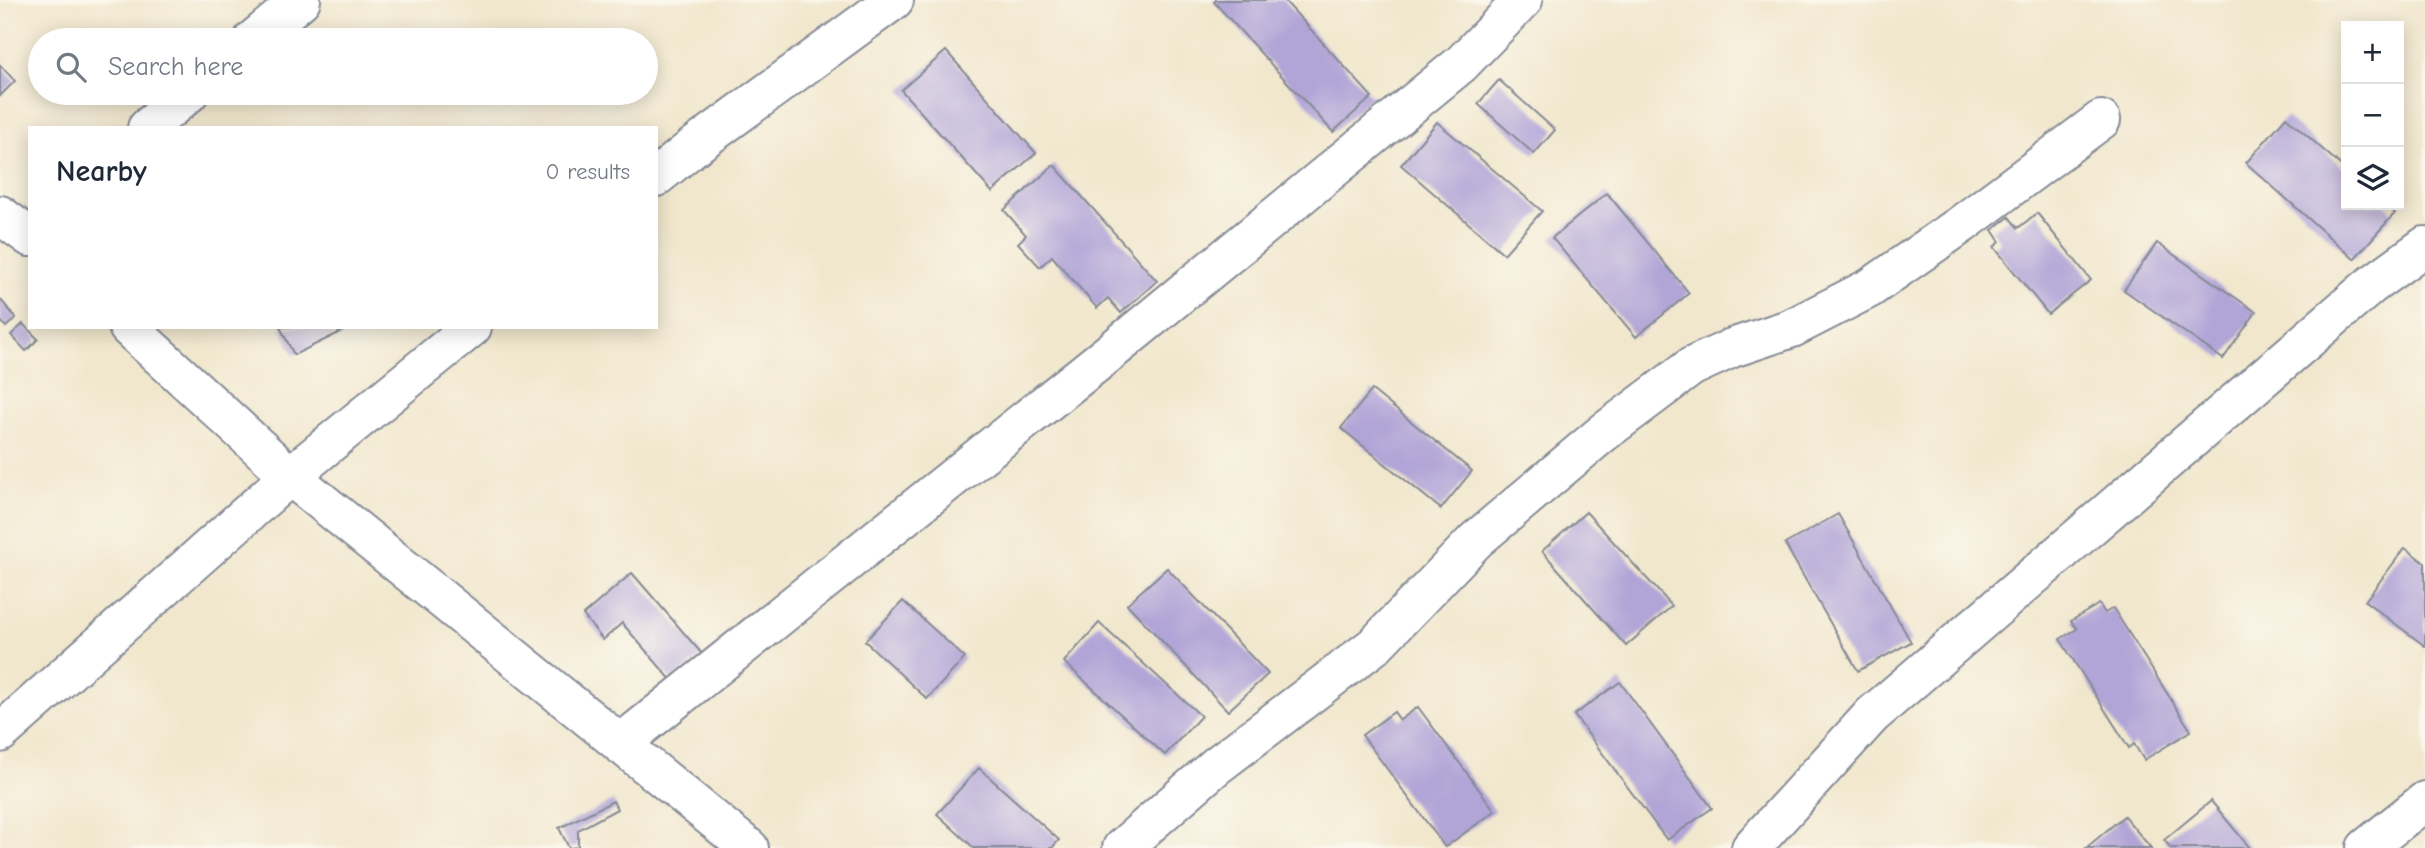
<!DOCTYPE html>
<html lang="en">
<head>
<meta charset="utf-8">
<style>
	:root { --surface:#fff; --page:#f6f6f7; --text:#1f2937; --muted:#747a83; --line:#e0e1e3 }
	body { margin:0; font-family:"Comic Neue",sans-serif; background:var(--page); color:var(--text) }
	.controls { position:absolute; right:21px; top:21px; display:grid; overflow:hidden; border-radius:0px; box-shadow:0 4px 18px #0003 }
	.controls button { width:63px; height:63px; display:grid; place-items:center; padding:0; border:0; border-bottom:2px solid var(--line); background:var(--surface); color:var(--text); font:35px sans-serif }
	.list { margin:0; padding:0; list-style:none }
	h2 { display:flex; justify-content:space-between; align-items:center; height:91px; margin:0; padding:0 28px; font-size:30px }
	h2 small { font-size:23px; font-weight:400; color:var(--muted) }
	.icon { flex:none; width:38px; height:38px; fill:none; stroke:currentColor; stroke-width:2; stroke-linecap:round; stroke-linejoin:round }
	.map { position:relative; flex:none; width:2425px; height:848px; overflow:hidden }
	.search { position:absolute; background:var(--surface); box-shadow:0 4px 18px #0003; left:28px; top:28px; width:630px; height:77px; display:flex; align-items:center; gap:18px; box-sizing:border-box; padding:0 24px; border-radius:38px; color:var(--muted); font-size:26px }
	.panel { position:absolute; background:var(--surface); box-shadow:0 4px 18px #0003; left:28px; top:126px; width:630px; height:203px; border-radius:0px }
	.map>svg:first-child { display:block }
	.building { fill:#b1a4d7 }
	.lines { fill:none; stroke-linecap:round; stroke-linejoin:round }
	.street-casing { stroke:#868b96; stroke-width:42 }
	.street { stroke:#fff; stroke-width:38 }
</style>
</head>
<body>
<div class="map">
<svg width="2425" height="848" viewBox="0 0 2425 848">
	<rect width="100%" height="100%" fill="#fbf7ec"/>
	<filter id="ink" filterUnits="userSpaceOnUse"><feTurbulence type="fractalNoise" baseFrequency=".0143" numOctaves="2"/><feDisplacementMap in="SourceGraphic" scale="14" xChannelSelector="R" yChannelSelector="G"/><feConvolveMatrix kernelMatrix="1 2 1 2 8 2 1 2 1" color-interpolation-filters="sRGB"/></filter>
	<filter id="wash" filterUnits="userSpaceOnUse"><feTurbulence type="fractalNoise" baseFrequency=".00686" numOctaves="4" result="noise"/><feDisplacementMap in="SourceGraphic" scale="28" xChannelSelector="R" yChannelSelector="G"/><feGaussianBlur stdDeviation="1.57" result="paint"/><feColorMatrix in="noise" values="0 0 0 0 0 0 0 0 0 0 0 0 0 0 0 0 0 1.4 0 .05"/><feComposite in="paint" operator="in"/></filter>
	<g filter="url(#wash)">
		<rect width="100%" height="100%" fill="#f1e7cd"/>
		<g id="blocks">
			<g class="building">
				<path d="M1216 0H1284L1372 97 1333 132 1214 2Z"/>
				<path d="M946 51 1036 153 992 192 901 90Z"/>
				<path d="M0 65 15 81 0 96Z"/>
				<path d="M1499 80 1555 130 1534 154 1478 104Z"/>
				<path d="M2286 117 2346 170V205H2385L2395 213 2354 259 2246 163Z"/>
				<path d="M1437 122 1542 211 1504 254 1401 165Z"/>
				<path d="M1054 165 1157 281 1121 313 1108 298 1097 308 1052 256 1040 267 1018 243 1026 235 1004 210Z"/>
				<path d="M1607 193 1689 293 1636 337 1552 238Z"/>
				<path d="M2037 213 2091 280 2048 314 1994 247 2000 242 1992 230 2009 217 2018 228Z"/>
				<path d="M2157 243 2256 312 2223 359 2124 290Z"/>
				<path d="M0 299 16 318 6 327 0 320Z"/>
				<path d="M23 324 38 339 26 351 11 335Z"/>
				<path d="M280 327H351L294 355Z"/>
				<path d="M1372 390 1472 471 1441 509 1341 428Z"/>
				<path d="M1586 512 1672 606 1626 646 1542 551Z"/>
				<path d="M1838 514 1911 642 1858 671 1785 544Z"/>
				<path d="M2405 548 2425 563V646L2365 601Z"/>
				<path d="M1167 568 1268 674 1228 711 1127 604Z"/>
				<path d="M632 573 703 655 672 681 622 623 603 640 583 615Z"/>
				<path d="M903 601 965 658 927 699 865 641Z"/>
				<path d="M2099 604 2105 613 2113 608 2191 731 2144 760 2134 744 2129 748 2060 639 2077 629 2071 621Z"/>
				<path d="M1099 623 1201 716 1165 755 1064 662Z"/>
				<path d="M1620 682 1712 808 1667 840 1574 715Z"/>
				<path d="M1418 707 1495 811 1445 847 1362 735 1394 712 1400 720Z"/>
				<path d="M979 768 1059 840 1052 848H974L937 814Z"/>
				<path d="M613 801 617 809 578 830V847L569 848 559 828Z"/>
				<path d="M2211 801 2250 848H2171L2164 840Z"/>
				<path d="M2124 816 2151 848H2086Z"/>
			</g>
		</g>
	</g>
	<g filter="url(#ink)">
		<use href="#blocks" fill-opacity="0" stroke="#868b96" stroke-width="2"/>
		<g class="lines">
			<defs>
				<g id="street">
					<path d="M253 40 301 0"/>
					<path d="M147 128 189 93"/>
					<path d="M656 177 692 148 894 0"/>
					<path d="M0 215 30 237"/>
					<path d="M128 327 290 476 749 848"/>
					<path d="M0 733 290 476 472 327"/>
					<path d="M620 744 1109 353 1461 64 1523 0"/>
					<path d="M1122 848 1216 766 1374 646 1476 540 1603 433 1691 367 1732 348 1792 328 1870 288 1962 224 2101 120"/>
					<path d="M1751 848 1872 715 2370 286 2425 246"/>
					<path d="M2366 848 2425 801"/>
				</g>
			</defs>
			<use href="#street" class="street-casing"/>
			<use href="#street" class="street"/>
		</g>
	</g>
</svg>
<div class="controls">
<button>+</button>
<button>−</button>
<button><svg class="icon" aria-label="layers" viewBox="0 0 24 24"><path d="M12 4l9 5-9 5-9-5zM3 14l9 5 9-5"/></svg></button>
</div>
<div class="search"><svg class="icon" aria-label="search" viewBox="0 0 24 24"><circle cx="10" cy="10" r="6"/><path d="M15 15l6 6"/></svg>Search here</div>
<section class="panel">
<h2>Nearby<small>0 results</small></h2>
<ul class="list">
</ul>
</section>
</div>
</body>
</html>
